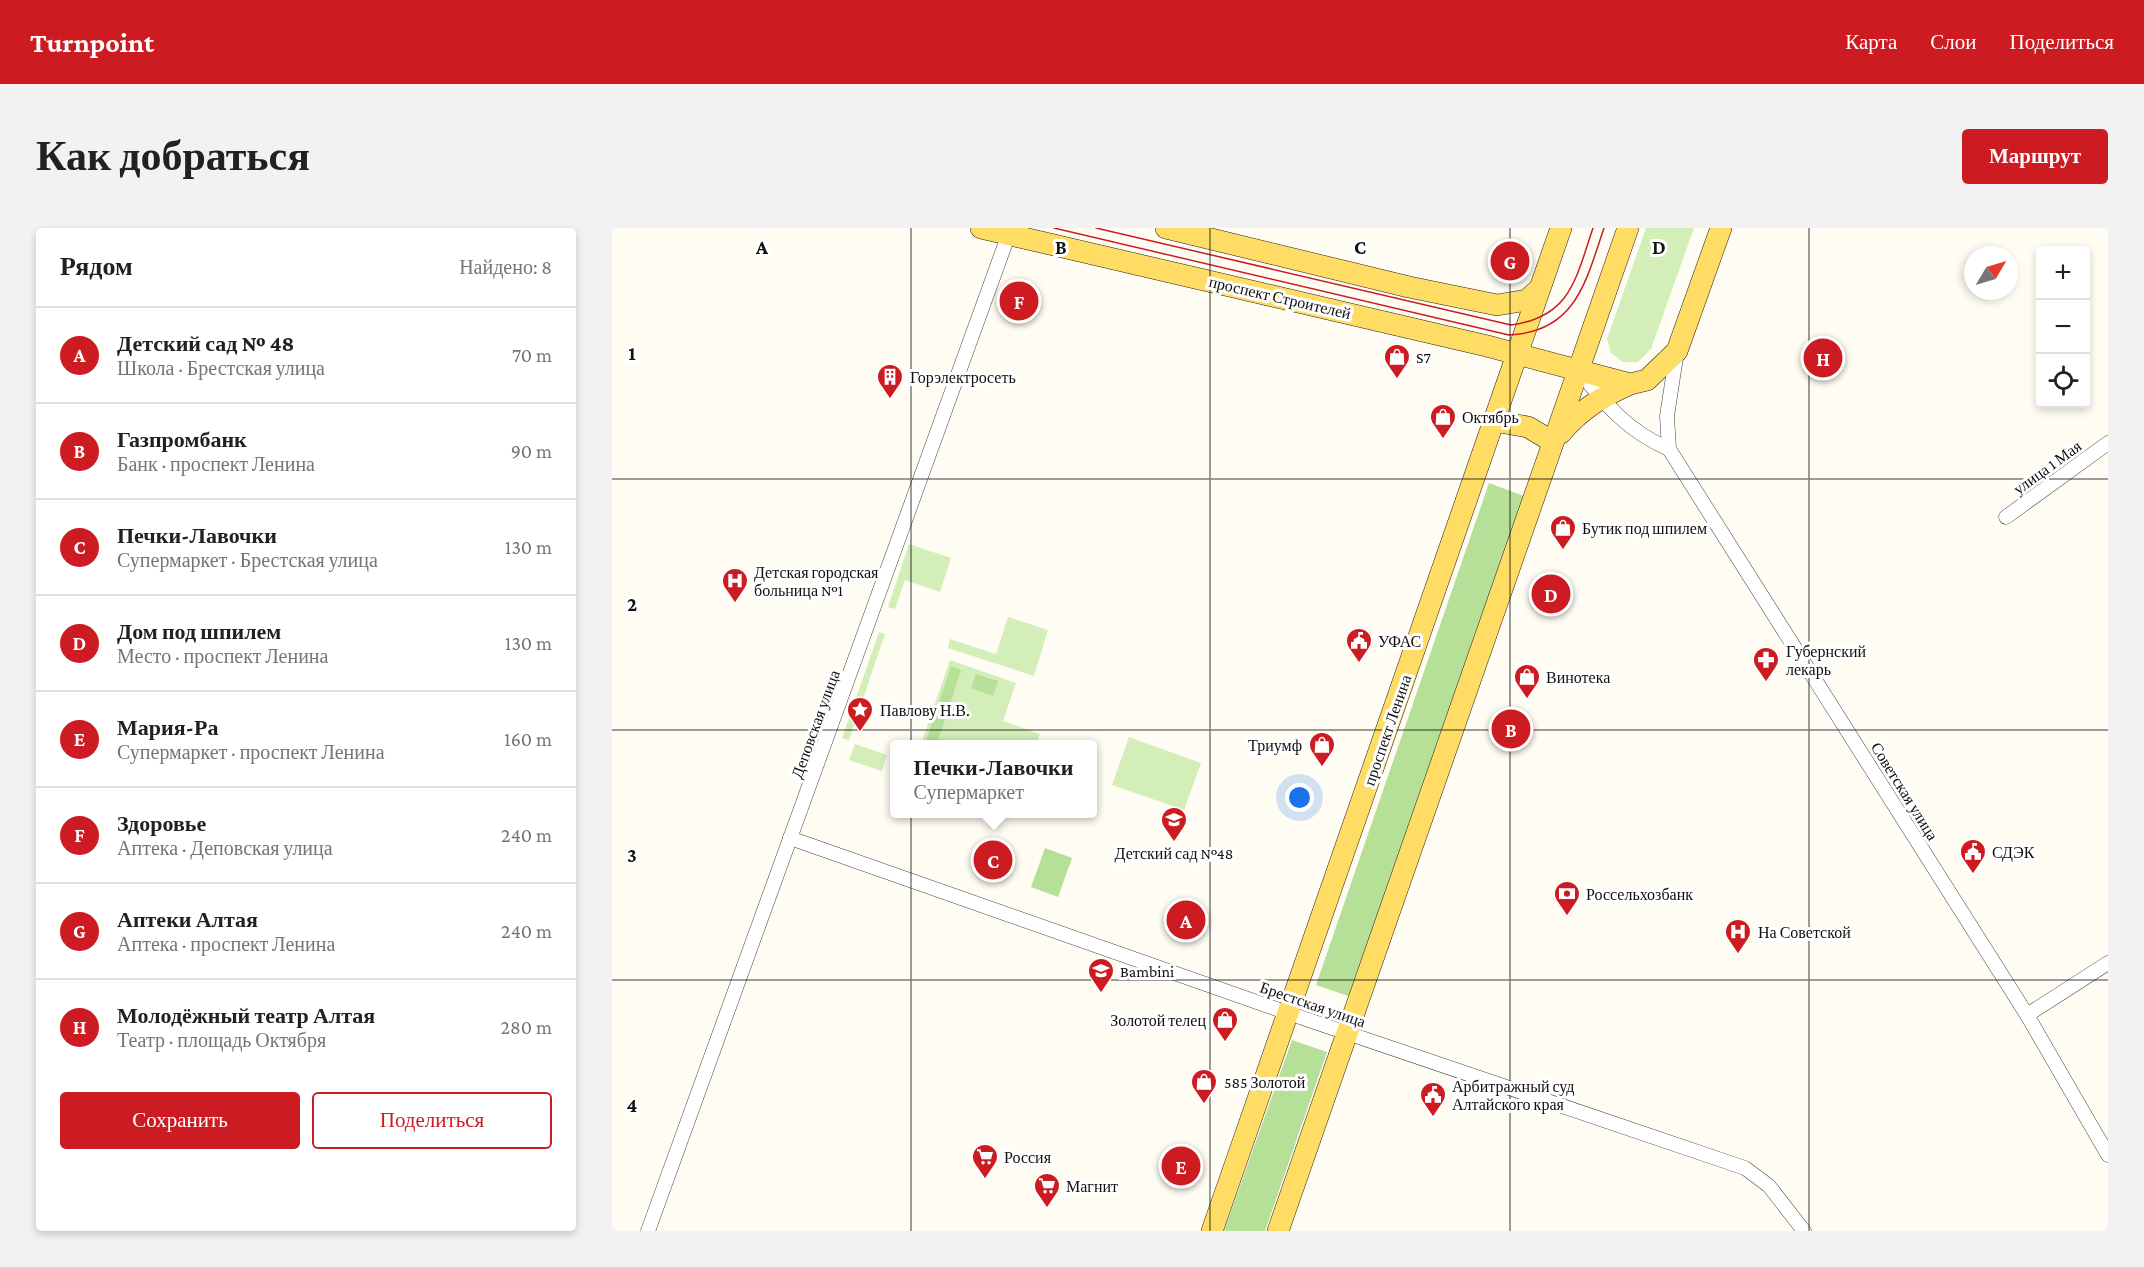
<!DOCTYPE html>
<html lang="ru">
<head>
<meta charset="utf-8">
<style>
	:root { --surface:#fff; --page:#f2f2f2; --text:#202124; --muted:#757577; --line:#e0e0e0; --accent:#cc1c21 }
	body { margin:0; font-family:"Crimson Pro",serif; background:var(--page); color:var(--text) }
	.controls { position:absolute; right:18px; top:18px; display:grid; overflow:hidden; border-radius:6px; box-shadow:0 3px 9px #0003 }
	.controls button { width:54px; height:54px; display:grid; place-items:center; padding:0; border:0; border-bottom:2px solid var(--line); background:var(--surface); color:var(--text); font:30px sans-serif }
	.compass { position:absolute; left:1352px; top:18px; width:54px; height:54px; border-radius:50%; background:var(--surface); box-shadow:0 3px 9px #0003; rotate:52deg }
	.you { position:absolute; left:688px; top:570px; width:21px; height:21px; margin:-15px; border:4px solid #fff; border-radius:50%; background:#1a73e8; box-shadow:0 0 0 9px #1a73e833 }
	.badge { display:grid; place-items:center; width:39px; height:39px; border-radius:50%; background:var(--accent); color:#fff; font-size:20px; font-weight:700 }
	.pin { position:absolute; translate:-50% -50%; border:3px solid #fff; box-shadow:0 2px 6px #0006 }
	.popup { position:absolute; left:278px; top:512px; width:207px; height:78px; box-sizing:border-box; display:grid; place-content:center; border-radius:6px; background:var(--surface); filter:drop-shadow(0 2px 4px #0005); font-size:20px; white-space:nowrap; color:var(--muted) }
	.popup b { font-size:22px; color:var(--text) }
	.popup::after { content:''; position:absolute; left:50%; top:100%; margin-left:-12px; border:12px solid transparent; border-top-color:var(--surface) }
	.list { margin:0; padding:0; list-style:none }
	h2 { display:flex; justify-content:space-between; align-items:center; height:78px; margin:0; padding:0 24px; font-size:26px }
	h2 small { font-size:20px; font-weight:400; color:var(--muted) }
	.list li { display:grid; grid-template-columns:39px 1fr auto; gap:18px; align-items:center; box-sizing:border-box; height:96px; padding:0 24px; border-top:2px solid var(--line) }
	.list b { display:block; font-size:22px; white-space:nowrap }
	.list p { margin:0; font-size:20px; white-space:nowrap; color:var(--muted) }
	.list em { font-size:20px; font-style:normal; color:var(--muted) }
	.actions { display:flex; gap:12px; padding:18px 24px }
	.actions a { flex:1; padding:14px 0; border:2px solid var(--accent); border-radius:6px; text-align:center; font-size:21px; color:var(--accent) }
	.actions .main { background:var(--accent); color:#fff }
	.icon { flex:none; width:33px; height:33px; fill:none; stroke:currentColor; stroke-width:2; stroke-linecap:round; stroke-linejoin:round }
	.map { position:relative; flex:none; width:1496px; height:1003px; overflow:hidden; border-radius:6px }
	header { display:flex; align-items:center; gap:36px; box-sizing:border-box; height:84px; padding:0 30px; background:var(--accent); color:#fff }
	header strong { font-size:28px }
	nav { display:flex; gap:33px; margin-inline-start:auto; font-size:21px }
	.intro { display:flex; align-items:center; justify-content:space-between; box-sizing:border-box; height:144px; padding:0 36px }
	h1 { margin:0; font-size:42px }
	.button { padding:15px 27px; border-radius:6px; background:var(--accent); color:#fff; font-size:21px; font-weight:700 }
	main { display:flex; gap:36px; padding:0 36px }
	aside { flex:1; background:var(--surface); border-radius:6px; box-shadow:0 3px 9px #0003 }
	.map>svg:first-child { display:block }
	.green { fill:#d3eeb9 }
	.forest { fill:#b6e097 }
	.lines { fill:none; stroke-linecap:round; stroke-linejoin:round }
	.street-casing { stroke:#434343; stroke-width:15 }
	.primary-casing { stroke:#212121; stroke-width:22 }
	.street { stroke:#fff; stroke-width:14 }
	.primary { stroke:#ffdc63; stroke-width:21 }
	.tram { stroke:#cc1c21; stroke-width:1.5 }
	.grid { fill:none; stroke:#101010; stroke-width:1.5; stroke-opacity:0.55 }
	.labels { text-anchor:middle; stroke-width:6; stroke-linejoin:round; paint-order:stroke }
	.street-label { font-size:16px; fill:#101010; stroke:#fff }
	.poi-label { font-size:16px; fill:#101010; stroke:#fff; text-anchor:start }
	.grid-label { font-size:20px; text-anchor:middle; font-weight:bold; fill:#101010; stroke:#fff; stroke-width:6; stroke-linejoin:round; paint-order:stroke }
</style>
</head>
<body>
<header>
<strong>Turnpoint</strong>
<nav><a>Карта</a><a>Слои</a><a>Поделиться</a></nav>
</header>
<div class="intro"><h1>Как добраться</h1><a class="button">Маршрут</a></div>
<main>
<aside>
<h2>Рядом<small>Найдено: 8</small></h2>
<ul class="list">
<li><span class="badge">A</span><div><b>Детский сад № 48</b><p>Школа · Брестская улица</p></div><em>70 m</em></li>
<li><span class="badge">B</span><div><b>Газпромбанк</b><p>Банк · проспект Ленина</p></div><em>90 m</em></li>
<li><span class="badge">C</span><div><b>Печки-Лавочки</b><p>Супермаркет · Брестская улица</p></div><em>130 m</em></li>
<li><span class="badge">D</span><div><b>Дом под шпилем</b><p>Место · проспект Ленина</p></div><em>130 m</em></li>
<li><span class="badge">E</span><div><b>Мария-Ра</b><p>Супермаркет · проспект Ленина</p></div><em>160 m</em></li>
<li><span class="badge">F</span><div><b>Здоровье</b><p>Аптека · Деповская улица</p></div><em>240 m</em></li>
<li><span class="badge">G</span><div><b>Аптеки Алтая</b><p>Аптека · проспект Ленина</p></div><em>240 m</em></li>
<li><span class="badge">H</span><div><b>Молодёжный театр Алтая</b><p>Театр · площадь Октября</p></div><em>280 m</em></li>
</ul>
<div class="actions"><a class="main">Сохранить</a><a>Поделиться</a></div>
</aside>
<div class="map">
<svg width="1496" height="1003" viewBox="0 0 1496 1003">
	<rect width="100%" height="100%" fill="#fffdf3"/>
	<g class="green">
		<path d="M1034 0H1082L1039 121 1026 134H1011L999 125 995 111Z"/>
		<path d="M297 316 339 330 328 364 293 352 283 381 276 379Z"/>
		<path d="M396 389 436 402 422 448 336 420 338 411 384 426Z"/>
		<path d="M267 404 273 406 237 512 230 510Z"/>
		<path d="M338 432 404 455 391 493 428 506 424 516H309Z"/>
		<path d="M517 509 589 535 572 582 500 557Z"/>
		<path d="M243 516 275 527 270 543 237 532Z"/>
	</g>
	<g class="forest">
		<path d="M877 255 912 268 739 769 704 757Z"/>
		<path d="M339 438 349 442 325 516 314 513Z"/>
		<path d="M364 446 386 453 381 468 359 460Z"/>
		<path d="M433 620 460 630 446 669 419 659Z"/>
		<path d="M680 812 715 824 653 1003H612Z"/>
	</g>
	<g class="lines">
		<defs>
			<g id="street">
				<path d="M1065 123 1055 188 1057 221 1415 787 1496 927"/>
				<path d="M968 143C993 177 1017 204 1057 221"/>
				<path d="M1394 289 1496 215"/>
				<path d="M178 610 676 785 1133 940 1157 958 1192 1003"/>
				<path d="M1415 787 1496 735"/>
				<path d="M36 1003 399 0"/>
			</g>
			<g id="primary">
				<path d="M369 0 875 118 1018 156 1035 152 1065 123 1109 0"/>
				<path d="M554 0 797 59 885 77 915 72 927 61"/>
				<path d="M882 193 916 199 941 214"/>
				<path d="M949 205C969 181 990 169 1018 156"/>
				<path d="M600 1003 949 0"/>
				<path d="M666 1003 1016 0"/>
			</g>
		</defs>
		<use href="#street" class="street-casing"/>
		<use href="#primary" class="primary-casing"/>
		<use href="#street" class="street"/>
		<use href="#primary" class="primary"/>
		<g class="tram">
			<path d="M442 0 897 107C964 104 974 53 992 0"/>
			<path d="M484 0 899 97C959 89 964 50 981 0"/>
		</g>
	</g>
	<path class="grid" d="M299 0V1003M598 0V1003M898 0V1003M1197 0V1003M0 251H1496M0 502H1496M0 752H1496"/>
	<defs>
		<symbol id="shop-pin" viewBox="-11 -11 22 30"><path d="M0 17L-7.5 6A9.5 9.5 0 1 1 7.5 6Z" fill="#cc1c21" stroke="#fff"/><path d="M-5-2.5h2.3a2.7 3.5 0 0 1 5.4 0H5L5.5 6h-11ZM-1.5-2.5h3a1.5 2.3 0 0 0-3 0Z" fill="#fff"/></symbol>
		<symbol id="building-pin" viewBox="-11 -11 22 30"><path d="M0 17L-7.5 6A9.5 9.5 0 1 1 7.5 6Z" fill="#cc1c21" stroke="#fff"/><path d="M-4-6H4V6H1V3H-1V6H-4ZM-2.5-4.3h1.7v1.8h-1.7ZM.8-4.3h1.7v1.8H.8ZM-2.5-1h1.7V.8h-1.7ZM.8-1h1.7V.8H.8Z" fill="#fff"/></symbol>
		<symbol id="hospital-pin" viewBox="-11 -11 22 30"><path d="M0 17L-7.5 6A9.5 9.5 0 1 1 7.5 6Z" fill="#cc1c21" stroke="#fff"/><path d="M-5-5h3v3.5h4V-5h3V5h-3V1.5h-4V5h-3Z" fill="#fff"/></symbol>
		<symbol id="civic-pin" viewBox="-11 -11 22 30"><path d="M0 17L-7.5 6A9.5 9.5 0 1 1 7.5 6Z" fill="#cc1c21" stroke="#fff"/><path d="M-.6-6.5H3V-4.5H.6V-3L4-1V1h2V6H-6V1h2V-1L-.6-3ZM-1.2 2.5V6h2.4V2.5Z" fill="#fff"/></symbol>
		<symbol id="pharmacy-pin" viewBox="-11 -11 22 30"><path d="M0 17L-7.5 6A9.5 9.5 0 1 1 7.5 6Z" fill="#cc1c21" stroke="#fff"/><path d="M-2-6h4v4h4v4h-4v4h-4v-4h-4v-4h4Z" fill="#fff"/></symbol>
		<symbol id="sight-pin" viewBox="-11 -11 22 30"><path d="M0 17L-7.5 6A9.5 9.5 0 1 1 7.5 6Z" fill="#cc1c21" stroke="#fff"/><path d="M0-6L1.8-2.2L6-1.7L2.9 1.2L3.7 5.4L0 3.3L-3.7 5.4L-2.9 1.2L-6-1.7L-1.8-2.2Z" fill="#fff"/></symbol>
		<symbol id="school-pin" viewBox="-11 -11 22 30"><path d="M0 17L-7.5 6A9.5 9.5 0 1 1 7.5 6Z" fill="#cc1c21" stroke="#fff"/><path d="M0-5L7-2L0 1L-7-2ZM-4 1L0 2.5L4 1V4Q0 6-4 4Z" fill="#fff"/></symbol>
		<symbol id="bank-pin" viewBox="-11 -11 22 30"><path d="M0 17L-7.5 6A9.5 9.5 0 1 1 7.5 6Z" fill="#cc1c21" stroke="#fff"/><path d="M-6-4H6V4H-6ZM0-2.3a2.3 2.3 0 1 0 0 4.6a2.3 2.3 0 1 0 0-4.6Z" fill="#fff"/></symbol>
		<symbol id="supermarket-pin" viewBox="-11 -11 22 30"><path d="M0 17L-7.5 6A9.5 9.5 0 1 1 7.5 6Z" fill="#cc1c21" stroke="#fff"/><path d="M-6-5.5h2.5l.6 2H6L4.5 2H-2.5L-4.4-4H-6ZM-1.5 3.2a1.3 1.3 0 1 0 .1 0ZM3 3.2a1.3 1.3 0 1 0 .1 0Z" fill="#fff"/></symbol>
	</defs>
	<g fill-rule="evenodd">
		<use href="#shop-pin" x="770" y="114" width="30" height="40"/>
		<use href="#building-pin" x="263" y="134" width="30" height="40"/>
		<use href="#shop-pin" x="816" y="174" width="30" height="40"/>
		<use href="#shop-pin" x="936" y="285" width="30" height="40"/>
		<use href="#hospital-pin" x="108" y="338" width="30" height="40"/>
		<use href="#civic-pin" x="732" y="398" width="30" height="40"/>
		<use href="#pharmacy-pin" x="1139" y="417" width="30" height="40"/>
		<use href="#shop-pin" x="900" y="434" width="30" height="40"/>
		<use href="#sight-pin" x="233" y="467" width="30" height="40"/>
		<use href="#shop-pin" x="695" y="502" width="30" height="40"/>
		<use href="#school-pin" x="547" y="577" width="30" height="40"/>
		<use href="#civic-pin" x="1346" y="609" width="30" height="40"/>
		<use href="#bank-pin" x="940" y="651" width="30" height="40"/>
		<use href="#hospital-pin" x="1111" y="689" width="30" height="40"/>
		<use href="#school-pin" x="474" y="728" width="30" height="40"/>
		<use href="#shop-pin" x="598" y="777" width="30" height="40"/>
		<use href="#shop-pin" x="577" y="839" width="30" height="40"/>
		<use href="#civic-pin" x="806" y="852" width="30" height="40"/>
		<use href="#supermarket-pin" x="358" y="914" width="30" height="40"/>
		<use href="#supermarket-pin" x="420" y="943" width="30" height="40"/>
	</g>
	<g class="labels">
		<g class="street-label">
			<text transform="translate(668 69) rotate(13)" y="6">проспект Строителей</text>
			<text transform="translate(1435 239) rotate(-36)" y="6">улица 1 Мая</text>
			<text transform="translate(203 496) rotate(-70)" y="6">Деповская улица</text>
			<text transform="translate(775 502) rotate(-71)" y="6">проспект Ленина</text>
			<text transform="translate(1293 563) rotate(58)" y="6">Советская улица</text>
			<text transform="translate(701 776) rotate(19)" y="6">Брестская улица</text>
		</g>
		<g class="poi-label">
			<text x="804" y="135">S7</text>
			<text x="298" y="155">Горэлектросеть</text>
			<text x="850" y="195">Октябрь</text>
			<text x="970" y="306">Бутик под шпилем</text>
			<text x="142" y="350">Детская городская<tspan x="142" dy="18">больница №1</tspan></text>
			<text x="766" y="419">УФАС</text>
			<text x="1174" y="429">Губернский<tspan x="1174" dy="18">лекарь</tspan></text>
			<text x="934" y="455">Винотека</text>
			<text x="268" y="488">Павлову Н.В.</text>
			<text x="690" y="523" text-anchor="end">Триумф</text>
			<text x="1380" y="630">СДЭК</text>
			<text x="562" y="631" text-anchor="middle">Детский сад №48</text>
			<text x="974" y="672">Россельхозбанк</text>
			<text x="1146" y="710">На Советской</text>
			<text x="508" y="749">Bambini</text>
			<text x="594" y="798" text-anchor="end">Золотой телец</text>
			<text x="612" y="860">585 Золотой</text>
			<text x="840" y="864">Арбитражный суд<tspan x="840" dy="18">Алтайского края</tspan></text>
			<text x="392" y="935">Россия</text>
			<text x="454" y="964">Магнит</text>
		</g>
	</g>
	<g class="grid-label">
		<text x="150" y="26">A</text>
		<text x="449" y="26">B</text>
		<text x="748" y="26">C</text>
		<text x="1047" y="26">D</text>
		<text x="20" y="132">1</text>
		<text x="20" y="383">2</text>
		<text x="20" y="634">3</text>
		<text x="20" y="884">4</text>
	</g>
</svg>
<div class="controls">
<button>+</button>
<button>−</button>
<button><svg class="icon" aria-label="locate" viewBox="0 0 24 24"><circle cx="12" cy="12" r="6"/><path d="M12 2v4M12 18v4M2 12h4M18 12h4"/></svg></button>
</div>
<svg class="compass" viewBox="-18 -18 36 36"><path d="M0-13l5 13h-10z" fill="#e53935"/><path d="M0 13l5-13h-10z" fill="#757577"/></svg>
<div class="you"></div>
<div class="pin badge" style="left:574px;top:692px">A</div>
<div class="pin badge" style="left:899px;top:501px">B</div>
<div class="pin badge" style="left:381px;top:632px">C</div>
<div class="popup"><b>Печки-Лавочки</b>Супермаркет</div>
<div class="pin badge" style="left:939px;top:366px">D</div>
<div class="pin badge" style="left:569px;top:938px">E</div>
<div class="pin badge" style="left:407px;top:73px">F</div>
<div class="pin badge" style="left:898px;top:33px">G</div>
<div class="pin badge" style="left:1211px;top:130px">H</div>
</div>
</main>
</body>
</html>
